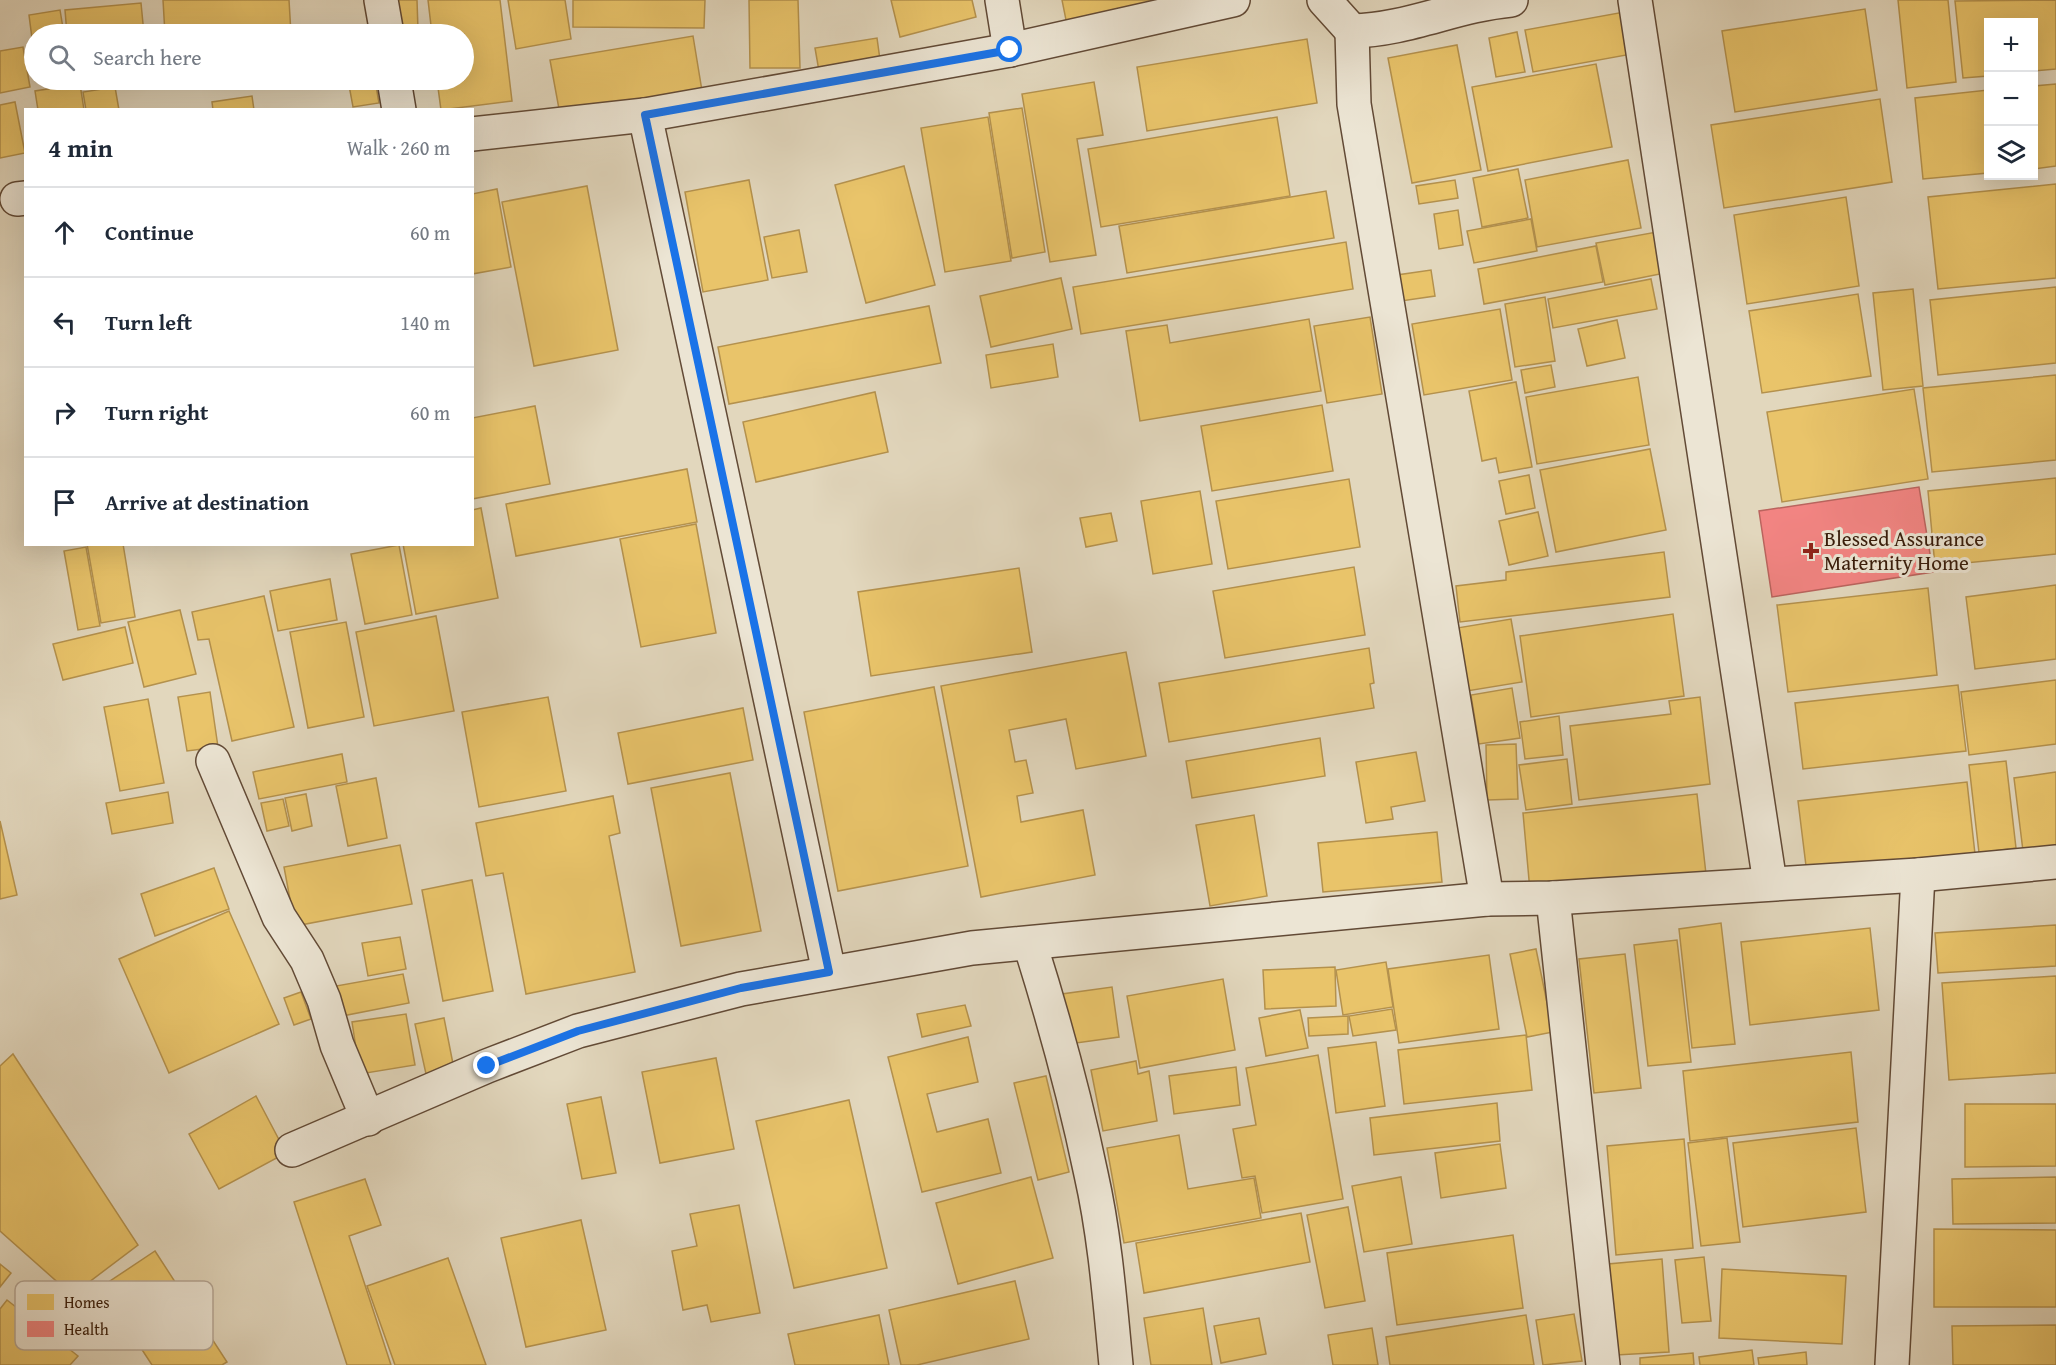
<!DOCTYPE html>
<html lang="en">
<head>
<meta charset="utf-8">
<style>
	:root { --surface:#fff; --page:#f2f2f3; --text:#1f2937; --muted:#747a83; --line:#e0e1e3 }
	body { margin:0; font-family:"Gentium Book Plus",serif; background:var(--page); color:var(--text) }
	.controls { position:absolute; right:18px; top:18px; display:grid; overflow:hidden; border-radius:0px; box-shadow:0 6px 24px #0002 }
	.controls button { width:54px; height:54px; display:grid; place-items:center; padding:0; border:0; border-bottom:2px solid var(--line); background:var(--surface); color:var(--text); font:30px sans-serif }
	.stop { position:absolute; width:18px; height:18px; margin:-14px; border:4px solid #1a73e8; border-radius:50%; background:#fff }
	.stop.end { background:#1a73e8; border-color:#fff; box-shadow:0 2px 6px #0008 }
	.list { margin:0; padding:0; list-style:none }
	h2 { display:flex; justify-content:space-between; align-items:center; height:78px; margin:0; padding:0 24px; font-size:26px }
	h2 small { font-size:20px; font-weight:400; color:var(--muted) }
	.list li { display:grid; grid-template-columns:39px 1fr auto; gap:18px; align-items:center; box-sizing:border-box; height:90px; padding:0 24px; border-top:2px solid var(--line) }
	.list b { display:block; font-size:22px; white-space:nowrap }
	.list em { font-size:20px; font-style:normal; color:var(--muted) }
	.icon { flex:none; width:33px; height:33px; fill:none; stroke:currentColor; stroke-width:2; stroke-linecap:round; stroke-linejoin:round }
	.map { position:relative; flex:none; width:2056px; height:1365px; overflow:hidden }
	.search { position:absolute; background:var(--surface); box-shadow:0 6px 24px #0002; left:24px; top:24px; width:450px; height:66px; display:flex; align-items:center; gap:15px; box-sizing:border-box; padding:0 21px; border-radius:33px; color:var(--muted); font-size:22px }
	.panel { position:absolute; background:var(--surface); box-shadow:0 6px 24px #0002; left:24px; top:108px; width:450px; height:438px; border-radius:0px }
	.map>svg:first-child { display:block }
	.homes { fill:#e9c46a; stroke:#b4914d; stroke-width:1.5 }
	.health { fill:#f28482; stroke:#ba645e; stroke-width:1.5 }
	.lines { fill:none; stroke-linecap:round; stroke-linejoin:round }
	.street-casing { stroke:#624a36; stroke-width:36 }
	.street { stroke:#ece5d4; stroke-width:33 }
	.route { stroke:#1a73e8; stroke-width:8 }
	.poi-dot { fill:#8f2418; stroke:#ece5d4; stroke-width:2 }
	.labels { text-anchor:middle; stroke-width:6; stroke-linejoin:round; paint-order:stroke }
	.poi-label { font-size:21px; fill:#371b09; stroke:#ece5d4; text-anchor:start }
	.key { fill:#ece5d4; stroke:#b6a897; stroke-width:1.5 }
	.key-label { font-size:16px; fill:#371b09 }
</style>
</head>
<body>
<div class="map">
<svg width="2056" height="1365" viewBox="0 0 2056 1365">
	<rect width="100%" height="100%" fill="#e2d7bd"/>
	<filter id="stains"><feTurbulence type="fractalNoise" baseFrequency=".00333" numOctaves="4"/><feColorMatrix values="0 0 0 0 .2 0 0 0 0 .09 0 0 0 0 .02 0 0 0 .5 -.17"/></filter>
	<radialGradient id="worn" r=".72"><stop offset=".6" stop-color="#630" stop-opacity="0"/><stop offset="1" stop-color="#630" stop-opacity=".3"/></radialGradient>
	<g class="homes">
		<path d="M163 0H289L291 34H165Z"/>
		<path d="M394 0H417L418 30H394Z"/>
		<path d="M428 0H500L512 101 441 110 437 80H464V34H432Z"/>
		<path d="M508 0H565L571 39 516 49Z"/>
		<path d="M573 0H705L704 28 573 27Z"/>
		<path d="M749 0H798L800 68H750Z"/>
		<path d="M891 0H972L976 17 900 37Z"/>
		<path d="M1062 0H1155L1159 18 1069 35Z"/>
		<path d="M1898 0H1948L1956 82 1907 88Z"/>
		<path d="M2056 0V69L2034 71V22H1988V76L1963 78 1955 1Z"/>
		<path d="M141 3 144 34H67L65 10Z"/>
		<path d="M1865 9 1877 90 1735 112 1722 31Z"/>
		<path d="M60 10 64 34H34V54L29 15Z"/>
		<path d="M1624 12 1632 54 1533 72 1525 30Z"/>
		<path d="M1517 32 1525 72 1496 77 1489 38Z"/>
		<path d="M693 36 703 97 561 120 550 60Z"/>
		<path d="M877 38 881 67 820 77 815 48Z"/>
		<path d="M1307 39 1317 103 1147 131 1137 67Z"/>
		<path d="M1457 45 1481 170 1412 183 1388 58Z"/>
		<path d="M23 47 30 87 0 93V51Z"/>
		<path d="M1596 64 1612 147 1488 171 1472 87Z"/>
		<path d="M348 80H375L379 103 353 107Z"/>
		<path d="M1094 82 1103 135 1077 139 1096 255 1050 262 1022 94Z"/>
		<path d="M80 84 84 110H38L35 91Z"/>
		<path d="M2056 84V166L2034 169V86Z"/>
		<path d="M115 87 119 110H86L83 92Z"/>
		<path d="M1988 90V173L1923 179 1915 98Z"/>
		<path d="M252 96 254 110H213L212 102Z"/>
		<path d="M1880 99 1892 182 1724 208 1711 125Z"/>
		<path d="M15 102 25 153 0 158V105Z"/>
		<path d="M1022 108 1045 252 1012 258 989 113Z"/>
		<path d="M988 117 1011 261 945 272 921 128Z"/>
		<path d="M1277 117 1290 196 1101 227 1088 149Z"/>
		<path d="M1628 160 1641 228 1537 247 1525 180Z"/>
		<path d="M904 166 935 285 866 303 835 185Z"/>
		<path d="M1518 169 1528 218 1482 227 1473 178Z"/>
		<path d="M749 180 768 280 703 292 685 192Z"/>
		<path d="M1455 180 1458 198 1419 204 1416 186Z"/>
		<path d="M2056 184V278L1938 289 1928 197Z"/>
		<path d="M587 186 618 350 534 366 502 202Z"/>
		<path d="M497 189 511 267 472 274V194Z"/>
		<path d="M1326 191 1334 238 1127 273 1119 226Z"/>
		<path d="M1846 197 1859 286 1747 304 1734 215Z"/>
		<path d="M1458 210 1463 245 1439 249 1434 214Z"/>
		<path d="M1531 219 1537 251 1474 263 1467 231Z"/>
		<path d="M799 230 807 272 772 278 764 237Z"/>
		<path d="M1662 231 1670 272 1605 285 1596 243Z"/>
		<path d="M1346 242 1353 289 1081 334 1073 287Z"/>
		<path d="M1596 246 1603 282 1484 304 1478 269Z"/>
		<path d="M1431 270 1435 296 1401 301 1397 275Z"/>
		<path d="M1061 278 1072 329 991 347 980 296Z"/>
		<path d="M1651 279 1657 309 1553 328 1548 299Z"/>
		<path d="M2056 287V363L1938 375 1930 300Z"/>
		<path d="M1913 289 1923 386 1883 390 1873 293Z"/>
		<path d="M1858 294 1871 376 1762 393 1749 311Z"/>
		<path d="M1545 297 1555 361 1515 367 1505 304Z"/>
		<path d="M929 306 941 363 729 404 718 347Z"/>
		<path d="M1500 309 1512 380 1424 395 1412 324Z"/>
		<path d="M1370 317 1382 394 1327 403 1314 326Z"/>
		<path d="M1309 319 1321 391 1140 421 1126 331 1167 325 1170 343Z"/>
		<path d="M1617 320 1625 358 1587 366 1578 329Z"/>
		<path d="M1053 344 1058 377 991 388 986 355Z"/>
		<path d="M1551 365 1555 387 1525 393 1521 370Z"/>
		<path d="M2056 375V460L1932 472 1923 388Z"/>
		<path d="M1638 377 1649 445 1537 464 1526 397Z"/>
		<path d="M1516 382 1532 467 1499 473 1496 458 1482 461 1469 391Z"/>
		<path d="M1914 389 1928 479 1782 502 1767 412Z"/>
		<path d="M875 392 888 452 756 482 743 422Z"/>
		<path d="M1322 405 1333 471 1212 491 1201 426Z"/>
		<path d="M535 406 550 484 472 499V418Z"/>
		<path d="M1650 449 1666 530 1556 552 1540 470Z"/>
		<path d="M687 469 697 522 516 556 506 504Z"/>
		<path d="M1529 475 1535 508 1506 514 1499 481Z"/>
		<path d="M2056 478V554L1935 566 1928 491Z"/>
		<path d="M1349 479 1360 547 1228 569 1216 501Z"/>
		<path d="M1200 491 1212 564 1153 574 1141 501Z"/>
		<path d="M481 508 498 598 416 614 403 544H472V510Z"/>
		<path d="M1538 512 1548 556 1509 565 1499 521Z"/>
		<path d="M1111 513 1117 541 1086 547 1080 518Z"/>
		<path d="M696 524 716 633 641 647 620 539Z"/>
		<path d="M87 544H123L135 617 101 623Z"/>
		<path d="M399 545 412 615 365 624 351 554Z"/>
		<path d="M86 547 100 626 78 630 64 551Z"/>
		<path d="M1664 552 1670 597 1460 622 1456 586 1506 580V572Z"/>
		<path d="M1354 567 1365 635 1225 658 1213 591Z"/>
		<path d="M1019 568 1032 652 871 676 858 592Z"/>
		<path d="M330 579 337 620 278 631 270 591Z"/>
		<path d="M2056 585V659L1975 669 1966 597Z"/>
		<path d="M1928 588 1937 675 1788 692 1777 605Z"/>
		<path d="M264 596 294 727 232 741 209 639 198 640 192 612Z"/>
		<path d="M180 610 196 674 144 687 128 622Z"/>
		<path d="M1673 614 1684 696 1531 717 1520 636Z"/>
		<path d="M436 616 454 711 374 726 356 632Z"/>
		<path d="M1511 619 1522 682 1467 691 1457 628Z"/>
		<path d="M346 622 364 717 308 728 290 632Z"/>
		<path d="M125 627 133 663 63 680 53 644Z"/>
		<path d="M1369 648 1374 683 1370 684 1374 708 1169 742 1159 683Z"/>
		<path d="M1126 652 1146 756 1076 769 1066 719 1009 730 1015 762 1026 760 1033 793 1017 796 1021 822 1083 810 1095 875 981 897 941 686Z"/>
		<path d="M2056 680V744L1969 755 1961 692Z"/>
		<path d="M1958 685 1966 751 1803 769 1795 703Z"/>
		<path d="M934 687 968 866 838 891 804 712Z"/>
		<path d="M1512 688 1520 738 1479 744 1471 695Z"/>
		<path d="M210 692 218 747 187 751 178 697Z"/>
		<path d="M548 697 566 791 479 807 462 712Z"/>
		<path d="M1700 697 1710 784 1579 800 1570 726 1671 714 1669 701Z"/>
		<path d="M148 699 164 783 120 791 104 707Z"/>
		<path d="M743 708 753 760 628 784 618 733Z"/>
		<path d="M1559 716 1563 755 1525 759 1520 722Z"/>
		<path d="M1320 738 1325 776 1192 798 1186 761Z"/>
		<path d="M1516 744 1518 799 1487 800 1486 745Z"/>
		<path d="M1416 752 1425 801 1391 807 1393 819 1366 823 1356 762Z"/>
		<path d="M342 754 347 782 259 799 253 772Z"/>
		<path d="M1567 759 1572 804 1526 810 1519 765Z"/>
		<path d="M2006 761 2016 848 1979 853 1969 765Z"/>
		<path d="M2056 772V846L2023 851 2014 778Z"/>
		<path d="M730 773 761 931 681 946 651 788Z"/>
		<path d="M376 778 387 838 348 846 336 786Z"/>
		<path d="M1967 782 1975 854 1807 874 1798 801Z"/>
		<path d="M168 792 173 823 112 834 106 803Z"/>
		<path d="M306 794 312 826 292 831 285 798Z"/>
		<path d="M1697 794 1706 874 1530 891 1523 813Z"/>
		<path d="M613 796 620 833 609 836 635 972 526 994 503 873 486 876 476 823Z"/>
		<path d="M283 799 289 826 267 831 261 803Z"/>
		<path d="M1254 815 1267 896 1210 906 1196 825Z"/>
		<path d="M0 821 17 895 0 899Z"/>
		<path d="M1437 832 1442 882 1323 892 1318 843Z"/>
		<path d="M400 845 412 904 295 926 284 867Z"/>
		<path d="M214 868 229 909 155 936 141 894Z"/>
		<path d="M472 880 493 991 443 1001 422 890Z"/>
		<path d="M229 911 279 1024 169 1073 119 959Z"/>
		<path d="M1721 923 1735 1044 1692 1048 1679 929Z"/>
		<path d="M2056 925V966L1938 973 1935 933Z"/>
		<path d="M1870 928 1879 1010 1750 1025 1741 942Z"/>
		<path d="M400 937 406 969 368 976 362 943Z"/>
		<path d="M1677 940 1691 1062 1648 1066 1634 945Z"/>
		<path d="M1536 949 1553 1032 1527 1037 1510 954Z"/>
		<path d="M1625 954 1641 1088 1594 1093 1579 959Z"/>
		<path d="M1489 955 1499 1029 1399 1043 1388 969Z"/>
		<path d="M1386 962 1393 1007 1343 1015 1336 970Z"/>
		<path d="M1335 967 1336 1006 1265 1009 1263 970Z"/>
		<path d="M403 974 409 1003 342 1016 336 986Z"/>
		<path d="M2056 976V1073L1949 1080 1942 983Z"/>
		<path d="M1223 979 1235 1050 1140 1068 1127 996Z"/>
		<path d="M1112 987 1119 1037 1069 1044 1062 994Z"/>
		<path d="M301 992 311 1019 294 1025 284 998Z"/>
		<path d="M965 1005 971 1026 922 1037 917 1014Z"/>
		<path d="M1392 1009 1396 1030 1353 1036 1349 1016Z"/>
		<path d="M1300 1010 1308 1048 1266 1056 1259 1018Z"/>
		<path d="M406 1014 415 1065 360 1074 352 1022Z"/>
		<path d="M1348 1016V1034L1309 1036 1308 1018Z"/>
		<path d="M444 1018 454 1069 426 1074 415 1024Z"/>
		<path d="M1526 1035 1532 1090 1404 1104 1398 1050Z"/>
		<path d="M968 1037 978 1082 927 1094 937 1132 988 1119 1001 1173 922 1192 888 1057Z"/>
		<path d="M1376 1042 1385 1106 1336 1113 1328 1048Z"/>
		<path d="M1851 1052 1858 1122 1690 1141 1683 1071Z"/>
		<path d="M13 1054 138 1245 72 1295 0 1231V1066Z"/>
		<path d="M1318 1055 1343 1199 1262 1213 1255 1176 1242 1178 1233 1129 1256 1125 1246 1068Z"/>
		<path d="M716 1058 734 1149 660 1163 642 1072Z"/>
		<path d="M1136 1061 1138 1074 1149 1071 1157 1121 1103 1131 1091 1070Z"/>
		<path d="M1236 1067 1240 1105 1174 1114 1169 1076Z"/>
		<path d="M1046 1076 1069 1172 1038 1180 1014 1083Z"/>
		<path d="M256 1096 286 1153 219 1189 189 1134Z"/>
		<path d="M601 1097 616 1173 582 1179 567 1104Z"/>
		<path d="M849 1100 887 1268 794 1288 756 1121Z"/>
		<path d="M1497 1103 1500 1141 1374 1155 1370 1118Z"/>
		<path d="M1965 1104H2056V1166L1965 1167Z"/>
		<path d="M1856 1128 1866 1212 1743 1227 1733 1143Z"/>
		<path d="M1179 1135 1188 1189 1254 1178 1261 1218 1124 1243 1107 1148Z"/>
		<path d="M1727 1138 1740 1242 1701 1246 1688 1143Z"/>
		<path d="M1684 1139 1693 1248 1616 1255 1607 1146Z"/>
		<path d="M1500 1144 1506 1188 1441 1198 1435 1153Z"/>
		<path d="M1031 1177 1053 1258 958 1284 936 1203Z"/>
		<path d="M1401 1177 1412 1244 1364 1252 1352 1186Z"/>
		<path d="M2056 1177V1223L1953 1224 1952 1179Z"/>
		<path d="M365 1179 381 1225 349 1236 391 1365H347L294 1202Z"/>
		<path d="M739 1205 760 1313 711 1322 707 1305 683 1310 672 1251 697 1246 690 1214Z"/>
		<path d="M1348 1207 1365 1301 1325 1308 1307 1215Z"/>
		<path d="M1301 1213 1310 1262 1144 1293 1136 1243Z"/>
		<path d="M581 1220 606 1330 526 1347 501 1238Z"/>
		<path d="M1934 1229 2056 1230V1307H1934Z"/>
		<path d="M1513 1235 1523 1308 1397 1325 1387 1253Z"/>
		<path d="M155 1251 227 1362 222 1365H152L101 1287Z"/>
		<path d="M1704 1257 1711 1321 1682 1323 1675 1260Z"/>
		<path d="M448 1258 486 1365H395L367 1286Z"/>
		<path d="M1662 1259 1669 1352 1616 1355 1608 1264Z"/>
		<path d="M0 1264 11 1273 0 1287Z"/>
		<path d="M1722 1269 1846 1276 1842 1344 1719 1338Z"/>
		<path d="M1015 1281 1029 1339 917 1365H901L889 1310Z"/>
		<path d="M7 1300 78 1356 70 1365H0V1309Z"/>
		<path d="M1203 1308 1212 1365H1151L1144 1318Z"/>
		<path d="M1574 1314 1582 1361 1543 1365 1536 1320Z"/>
		<path d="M879 1315 889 1365H795L788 1334Z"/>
		<path d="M1526 1315 1534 1365H1390L1386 1337Z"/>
		<path d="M1259 1318 1266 1354 1221 1363 1214 1326Z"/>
		<path d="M2056 1325V1365H1953L1952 1326Z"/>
		<path d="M1372 1328 1378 1365H1333L1328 1335Z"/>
		<path d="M1752 1350 1754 1365H1700L1699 1357Z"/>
		<path d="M1806 1352 1807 1365H1759L1758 1358Z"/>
		<path d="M1693 1353 1694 1365H1640V1358Z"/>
	</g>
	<path class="health" d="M1919 487 1933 572 1772 597 1759 511Z"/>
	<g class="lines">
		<defs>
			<g id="street">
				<path d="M381 0 387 34"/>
				<path d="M1002 0 1010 50"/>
				<path d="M1324 0 1352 31C1408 30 1456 5 1511 0"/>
				<path d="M1635 0 1770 883"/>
				<path d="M1352 31 1354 104 1487 899"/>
				<path d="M394 80 399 110"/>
				<path d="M645 115 829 972"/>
				<path d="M472 134 645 115 804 87 1010 50 1233 0"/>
				<path d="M17 199 26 198"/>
				<path d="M213 761 279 917 307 960 324 1000 337 1045 368 1119"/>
				<path d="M1553 898 1603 1365"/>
				<path d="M1030 944C1054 1020 1075 1097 1091 1174 1105 1236 1110 1302 1116 1365"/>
				<path d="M292 1150 487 1066 578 1031 741 989 972 948 1487 899 1553 898 1918 875 2056 862"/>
				<path d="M1892 1365 1918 875"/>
			</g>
		</defs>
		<use href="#street" class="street-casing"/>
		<use href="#street" class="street"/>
	</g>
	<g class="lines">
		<path class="route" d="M487 1066 578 1031 741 988 829 972 645 115 1010 50"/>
	</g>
	<path class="poi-dot" d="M1808 542h6v6h6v6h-6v6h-6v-6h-6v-6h6z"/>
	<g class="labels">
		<g class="poi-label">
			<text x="1824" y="546">Blessed Assurance<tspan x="1824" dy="24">Maternity Home</tspan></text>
		</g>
	</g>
	<rect x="15" y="1281" width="198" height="69" rx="9" class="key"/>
	<rect x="27" y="1294" width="27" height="16" fill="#e9c46a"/>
	<rect x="27" y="1321" width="27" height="16" fill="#f28482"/>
	<g class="key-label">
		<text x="64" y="1308">Homes</text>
		<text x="64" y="1335">Health</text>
	</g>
	<rect width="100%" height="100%" filter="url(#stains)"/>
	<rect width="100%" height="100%" fill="url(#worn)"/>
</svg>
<div class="controls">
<button>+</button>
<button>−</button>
<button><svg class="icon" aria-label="layers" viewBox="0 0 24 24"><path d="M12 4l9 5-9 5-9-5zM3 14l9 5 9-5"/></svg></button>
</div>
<div class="stop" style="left:1010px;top:50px"></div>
<div class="stop end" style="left:487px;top:1066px"></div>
<div class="search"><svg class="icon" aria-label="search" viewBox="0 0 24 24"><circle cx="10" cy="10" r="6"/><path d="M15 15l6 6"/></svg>Search here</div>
<section class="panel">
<h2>4 min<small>Walk · 260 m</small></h2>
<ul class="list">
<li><svg class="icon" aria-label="ahead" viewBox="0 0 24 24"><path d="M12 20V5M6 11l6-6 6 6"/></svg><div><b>Continue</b></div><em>60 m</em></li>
<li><svg class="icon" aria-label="left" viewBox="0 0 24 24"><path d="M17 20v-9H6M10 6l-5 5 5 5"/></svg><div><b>Turn left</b></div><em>140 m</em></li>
<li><svg class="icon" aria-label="right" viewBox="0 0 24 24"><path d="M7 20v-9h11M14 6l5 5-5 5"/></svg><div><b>Turn right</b></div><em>60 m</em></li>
<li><svg class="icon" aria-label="arrive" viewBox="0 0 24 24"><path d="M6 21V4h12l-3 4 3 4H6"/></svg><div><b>Arrive at destination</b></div></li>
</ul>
</section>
</div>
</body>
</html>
